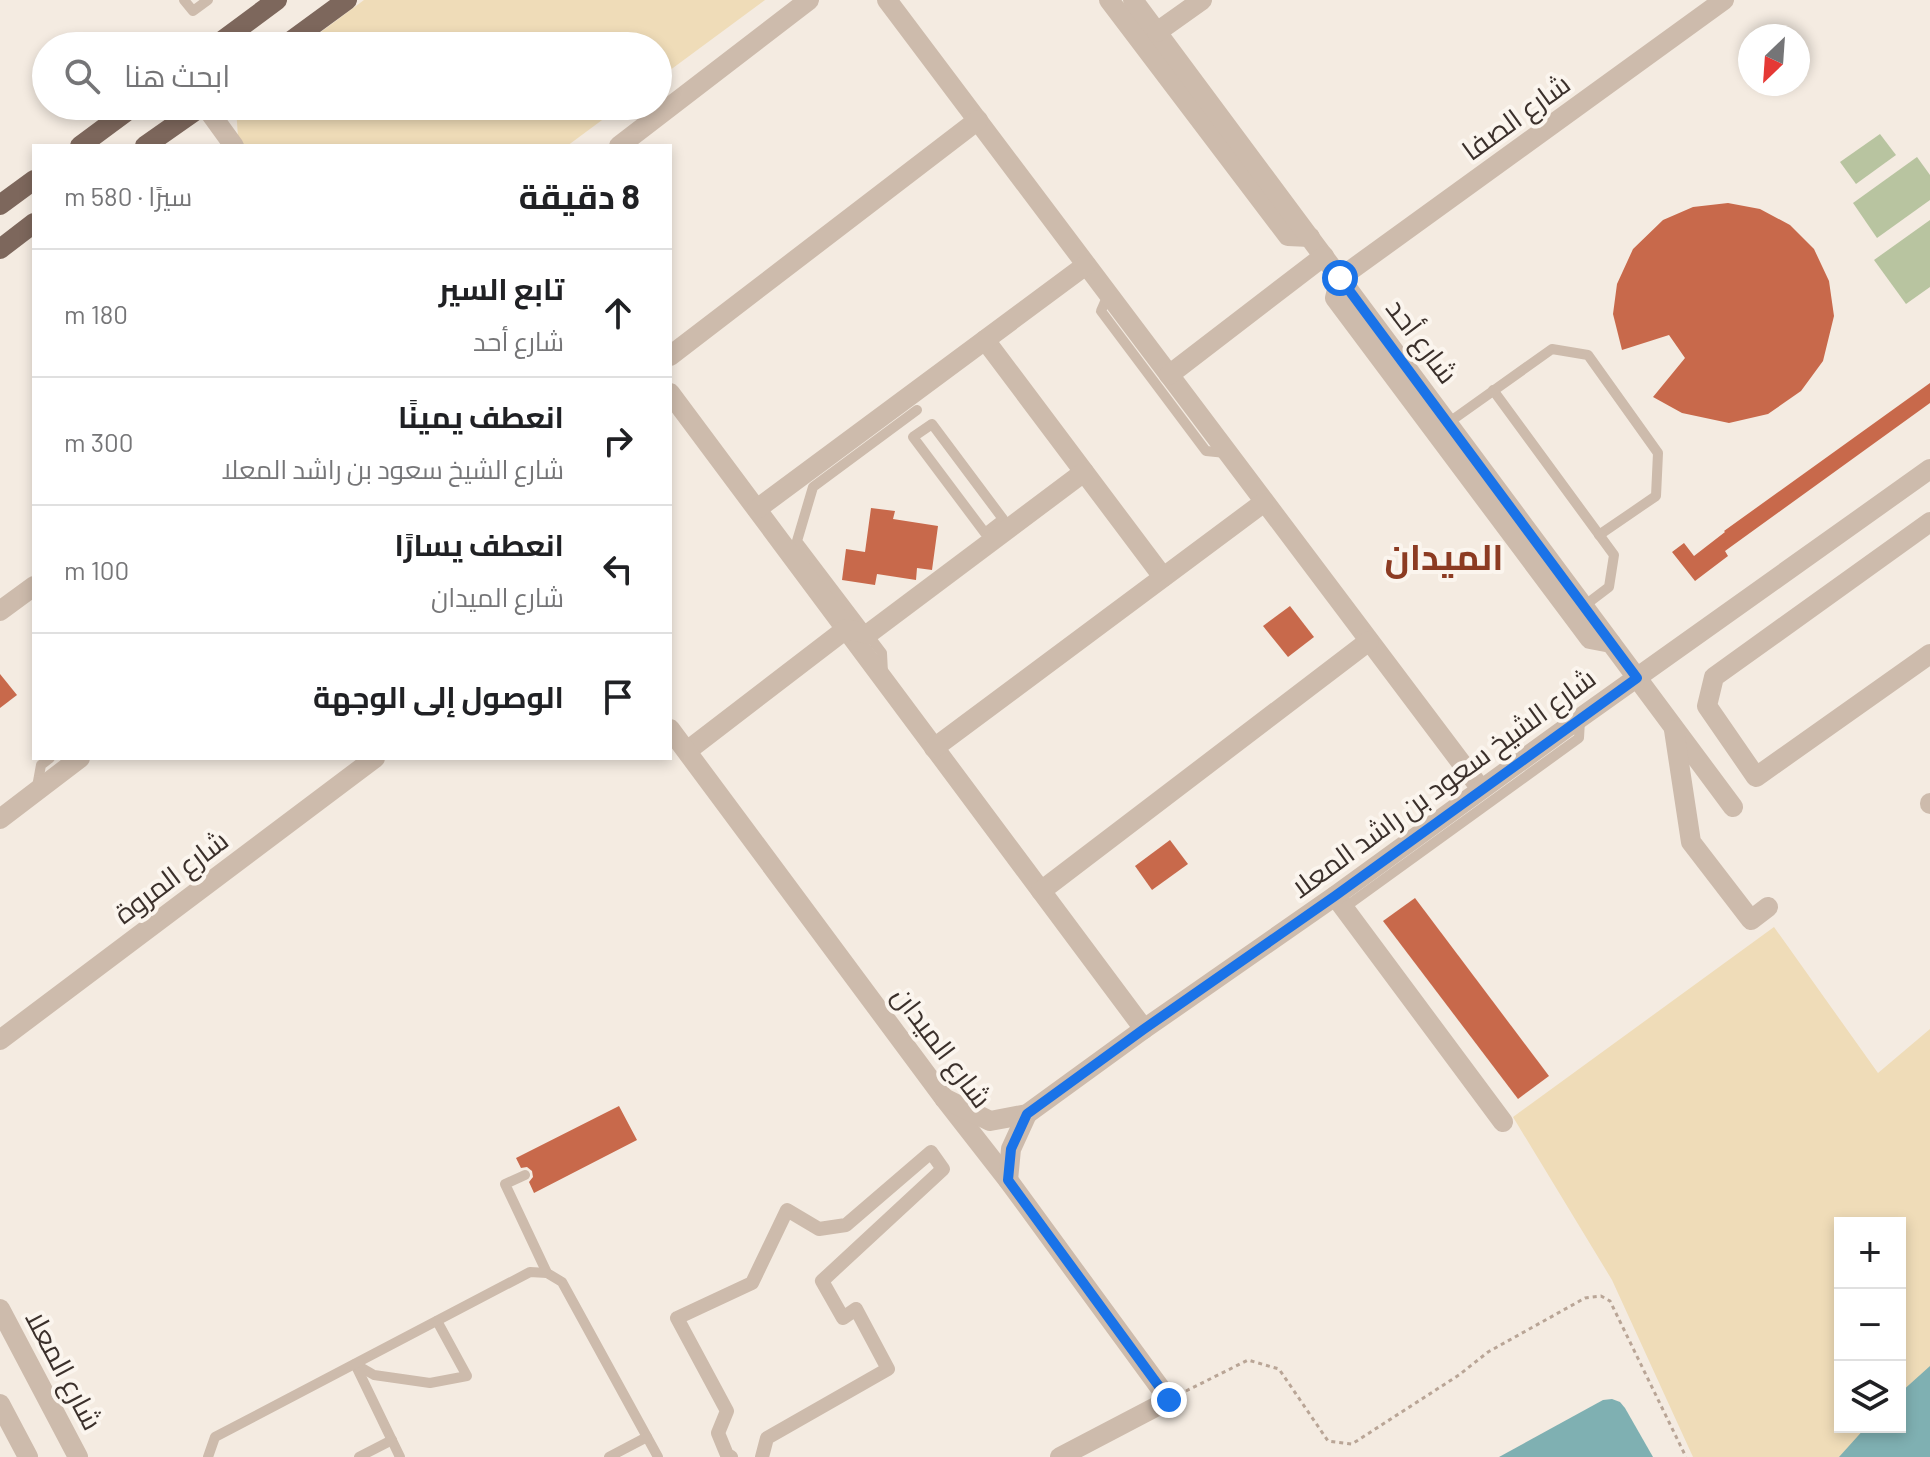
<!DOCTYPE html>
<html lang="ar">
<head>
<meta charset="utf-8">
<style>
	:root { --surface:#fff; --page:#f6f6f6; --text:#202124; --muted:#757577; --line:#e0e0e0 }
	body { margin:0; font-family:Barlow,Cairo,sans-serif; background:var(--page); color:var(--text); direction:rtl }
	.controls { position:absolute; right:24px; bottom:24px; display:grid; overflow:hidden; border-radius:0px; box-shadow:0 4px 12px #0003 }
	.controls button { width:72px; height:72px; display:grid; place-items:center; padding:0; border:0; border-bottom:2px solid var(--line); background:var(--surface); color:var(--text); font:40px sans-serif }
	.compass { position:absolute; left:1738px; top:24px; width:72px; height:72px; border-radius:50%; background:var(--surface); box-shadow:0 4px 12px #0003; rotate:205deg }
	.stop { position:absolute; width:24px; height:24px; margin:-18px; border:6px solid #1a73e8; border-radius:50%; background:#fff }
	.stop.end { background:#1a73e8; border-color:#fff; box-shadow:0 2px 8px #0008 }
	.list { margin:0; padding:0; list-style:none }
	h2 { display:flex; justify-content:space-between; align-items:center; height:104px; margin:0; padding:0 32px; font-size:34px }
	h2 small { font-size:26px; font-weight:400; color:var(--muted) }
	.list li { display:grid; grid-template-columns:52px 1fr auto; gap:24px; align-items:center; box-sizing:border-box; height:128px; padding:0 32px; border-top:2px solid var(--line) }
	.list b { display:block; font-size:30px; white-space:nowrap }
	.list p { margin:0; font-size:26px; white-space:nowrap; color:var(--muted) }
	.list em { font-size:26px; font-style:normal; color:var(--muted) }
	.icon { flex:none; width:44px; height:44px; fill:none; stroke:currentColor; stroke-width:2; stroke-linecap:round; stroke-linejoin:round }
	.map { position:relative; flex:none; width:1930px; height:1457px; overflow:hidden; direction:ltr }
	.search { position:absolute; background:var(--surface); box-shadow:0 4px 12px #0003; left:32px; top:32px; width:640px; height:88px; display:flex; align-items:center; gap:20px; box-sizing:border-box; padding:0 28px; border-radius:44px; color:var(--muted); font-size:30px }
	.panel { position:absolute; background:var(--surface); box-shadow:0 4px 12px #0003; left:32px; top:144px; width:640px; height:616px; border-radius:0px; direction:rtl }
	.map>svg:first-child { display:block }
	.green { fill:#b8c4a0 }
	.sand { fill:#efdcb8 }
	.water { fill:#7fb0b2 }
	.building { fill:#c8694b }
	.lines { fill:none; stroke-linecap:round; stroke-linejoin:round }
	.path { stroke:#b9a596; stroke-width:3; stroke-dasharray:4 4; stroke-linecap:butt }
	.service { stroke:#cdbbac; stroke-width:10 }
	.pedestrian { stroke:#cdbbac; stroke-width:14 }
	.minor { stroke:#cdbbac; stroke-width:20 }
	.tertiary { stroke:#cdbbac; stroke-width:20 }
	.primary { stroke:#7d675c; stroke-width:20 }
	.route { stroke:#1a73e8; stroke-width:10 }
	.labels { text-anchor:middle; stroke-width:8; stroke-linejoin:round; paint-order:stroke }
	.street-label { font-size:28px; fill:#3b302b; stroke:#fbf5ee }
	.district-label { font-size:36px; font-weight:bold; fill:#8c3b22; stroke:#fbf5ee }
</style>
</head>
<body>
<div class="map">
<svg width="1930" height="1457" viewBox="0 0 1930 1457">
	<rect width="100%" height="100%" fill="#f4ebe1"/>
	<g class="green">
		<path d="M1880 134 1896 155 1856 184 1840 162Z"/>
		<path d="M1917 157 1930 175V200L1877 238 1853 203Z"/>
		<path d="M1930 220V287L1906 304 1874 260Z"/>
	</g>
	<g class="sand">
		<path d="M364 0H765L658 79V46H302Z"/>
		<path d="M236 106H621L567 146H243L238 138Z"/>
		<path d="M1774 927 1878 1073 1930 1029V1368L1900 1396V1223H1840V1427H1868L1842 1457H1693L1612 1280 1513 1117Z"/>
	</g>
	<g class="water">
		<path d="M1930 1366V1457H1839L1866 1427H1900V1393Z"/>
		<path d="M1612 1399 1620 1402 1625 1408 1653 1457H1499L1603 1400Z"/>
	</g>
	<g class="building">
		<path d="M1728 203 1760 209 1790 225 1814 249 1829 281 1834 316 1823 361 1801 391 1768 414 1729 423 1682 413 1653 397 1685 358 1669 335 1622 350 1613 314 1617 284 1633 249 1663 220 1693 207Z"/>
		<path d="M1930 383V403L1725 551 1728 556 1695 581 1672 552 1684 543 1694 556 1725 532 1724 531Z"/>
		<path d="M871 508 895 511 893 519 938 526 932 570 917 568 916 580 877 574 875 585 842 580 846 549 865 552Z"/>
		<path d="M1290 606 1314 637 1288 657 1263 626Z"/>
		<path d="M0 674 17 695 0 708Z"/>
		<path d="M1170 840 1188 864 1152 890 1135 866Z"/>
		<path d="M1415 898 1549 1076 1518 1099 1383 921Z"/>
		<path d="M619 1106 637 1140 534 1193 529 1182 533 1177 532 1171 527 1167 521 1168 516 1158Z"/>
	</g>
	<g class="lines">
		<path class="path" d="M1186 1391 1248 1360 1279 1369 1328 1441 1352 1444 1459 1375 1488 1352 1585 1298 1601 1296 1610 1301 1686 1457"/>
		<g class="service">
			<path d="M184 0 193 11 208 0"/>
			<path d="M1108 295 1101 311 1206 451 1226 453"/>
			<path d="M1493 390 1614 555 1609 587 1584 606"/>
			<path d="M1448 423 1552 349 1588 355 1658 453 1656 496 1599 535"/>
			<path d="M932 424 1003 519 985 533 913 437Z"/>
			<path d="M883 673 882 653 797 541 813 487 917 410"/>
			<path d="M37 787 41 765 50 758"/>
			<path d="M1344 908 1579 738 1580 720"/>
			<path d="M525 1175 505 1184 547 1273 562 1282 658 1457"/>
			<path d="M355 1364 374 1375 430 1383 467 1376 437 1321"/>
			<path d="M356 1366 400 1457"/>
			<path d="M208 1457 215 1437 530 1272 547 1273"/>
			<path d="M359 1457 392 1440"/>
			<path d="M609 1457 647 1437"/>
		</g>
		<path class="pedestrian" d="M731 1457 727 1455 718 1433 727 1411 677 1318 752 1283 787 1210 819 1229 846 1225 931 1152 943 1169 822 1281 843 1318 856 1309 888 1369 767 1438 762 1457"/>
		<g class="minor">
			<path d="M887 0 1481 789"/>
			<path d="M1109 0 1288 236 1310 237"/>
			<path d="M1133 0 1733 807"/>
			<path d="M1157 32 1202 0"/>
			<path d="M619 146 809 0"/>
			<path d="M985 340 1163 577"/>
			<path d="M670 356 978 120"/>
			<path d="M1169 375 1324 256"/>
			<path d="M670 393 1144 1029"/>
			<path d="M757 509 1086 265"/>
			<path d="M1930 522 1714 677 1707 706 1756 777 1930 654"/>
			<path d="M0 611 34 586"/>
			<path d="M1611 643 1590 639 1335 298 1340 278 1724 0"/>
			<path d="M1674 730 1691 842 1751 920 1768 907"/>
			<path d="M934 748 1263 503"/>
			<path d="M687 751 846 629 868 634 1084 472"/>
			<path d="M1930 803V804"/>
			<path d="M0 819 80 758"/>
			<path d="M1041 891 1369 641"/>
			<path d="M1335 896 1503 1122"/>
			<path d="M0 1040 375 758"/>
		</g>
		<g class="tertiary">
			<path d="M205 106 234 146"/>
			<path d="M670 729 944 1098 1008 1180 1169 1400 1060 1457"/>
			<path d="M944 1098 990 1121 1027 1114 1144 1029 1335 896 1580 718 1930 469"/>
			<path d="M1008 1180 1011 1149 1027 1114"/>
			<path d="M0 1309 78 1457"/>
			<path d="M0 1404 28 1457"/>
		</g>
		<g class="primary">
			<path d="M215 46 277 0"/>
			<path d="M284 46 347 0"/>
			<path d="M80 146 134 106"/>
			<path d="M145 146 202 106"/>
			<path d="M0 205 34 180"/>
			<path d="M0 249 34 223"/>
		</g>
	</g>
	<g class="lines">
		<path class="route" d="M1169 1400 1008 1180 1011 1149 1027 1114 1144 1029 1335 896 1637 678 1340 278"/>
	</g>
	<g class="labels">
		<g class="street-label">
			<text transform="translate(1516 117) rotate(-36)" y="10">شارع الصفا</text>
			<text transform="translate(1422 341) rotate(53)" y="10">شارع أحد</text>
			<text transform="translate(1443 783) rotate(-36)" y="10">شارع الشيخ سعود بن راشد المعلا</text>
			<text transform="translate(171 877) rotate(-37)" y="10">شارع المروة</text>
			<text transform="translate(942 1047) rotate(53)" y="10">شارع الميدان</text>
			<text transform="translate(64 1370) rotate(62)" y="10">شارع المعلا</text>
		</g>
		<g class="district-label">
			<text x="1444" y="570">الميدان</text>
		</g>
	</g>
</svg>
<div class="controls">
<button>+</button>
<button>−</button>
<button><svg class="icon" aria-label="layers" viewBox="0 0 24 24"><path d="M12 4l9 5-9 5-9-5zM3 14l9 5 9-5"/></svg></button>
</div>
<svg class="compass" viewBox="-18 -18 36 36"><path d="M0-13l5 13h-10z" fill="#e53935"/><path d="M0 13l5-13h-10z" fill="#757577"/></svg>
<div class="stop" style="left:1340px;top:278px"></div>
<div class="stop end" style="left:1169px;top:1400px"></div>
<div class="search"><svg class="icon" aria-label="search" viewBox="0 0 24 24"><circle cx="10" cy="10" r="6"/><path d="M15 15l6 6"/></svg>ابحث هنا</div>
<section class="panel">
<h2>8 دقيقة<small>سيرًا · 580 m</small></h2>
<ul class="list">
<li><svg class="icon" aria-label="ahead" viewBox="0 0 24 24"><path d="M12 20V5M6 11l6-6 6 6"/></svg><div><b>تابع السير</b><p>شارع أحد</p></div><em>180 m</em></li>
<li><svg class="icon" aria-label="right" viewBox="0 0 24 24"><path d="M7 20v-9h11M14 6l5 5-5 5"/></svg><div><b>انعطف يمينًا</b><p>شارع الشيخ سعود بن راشد المعلا</p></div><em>300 m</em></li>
<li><svg class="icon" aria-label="left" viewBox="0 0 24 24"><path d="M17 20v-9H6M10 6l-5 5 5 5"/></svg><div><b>انعطف يسارًا</b><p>شارع الميدان</p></div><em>100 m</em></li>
<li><svg class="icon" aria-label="arrive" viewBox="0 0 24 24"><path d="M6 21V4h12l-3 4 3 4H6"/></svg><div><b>الوصول إلى الوجهة</b></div></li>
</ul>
</section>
</div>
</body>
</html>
